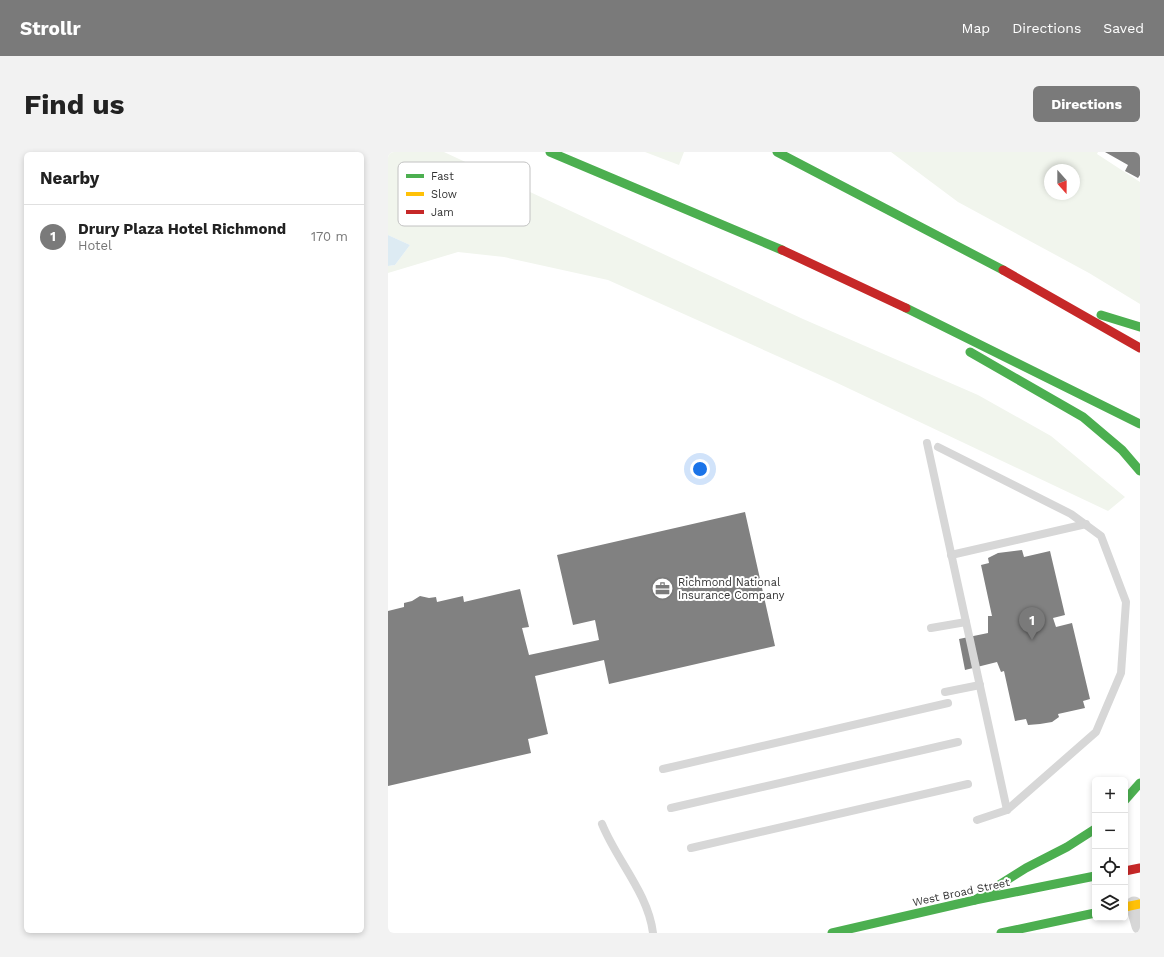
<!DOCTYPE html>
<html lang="en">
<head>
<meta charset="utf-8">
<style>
	:root { --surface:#fff; --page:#f2f2f2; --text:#222; --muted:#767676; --line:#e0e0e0; --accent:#7a7a7a }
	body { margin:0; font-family:"Work Sans",sans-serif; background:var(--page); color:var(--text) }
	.controls { position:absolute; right:12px; bottom:12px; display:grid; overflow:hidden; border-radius:6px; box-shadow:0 2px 6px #0003 }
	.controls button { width:36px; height:36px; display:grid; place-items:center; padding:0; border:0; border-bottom:1px solid var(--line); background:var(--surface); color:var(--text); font:20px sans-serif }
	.compass { position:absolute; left:656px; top:12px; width:36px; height:36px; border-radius:50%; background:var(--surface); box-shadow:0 2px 6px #0003; rotate:159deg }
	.you { position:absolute; left:312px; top:317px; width:14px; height:14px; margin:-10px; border:3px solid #fff; border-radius:50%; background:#1a73e8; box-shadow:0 0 0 6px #1a73e833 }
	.badge { display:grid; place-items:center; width:26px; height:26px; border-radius:50%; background:var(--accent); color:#fff; font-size:13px; font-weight:700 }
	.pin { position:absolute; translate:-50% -33px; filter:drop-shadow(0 1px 2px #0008) }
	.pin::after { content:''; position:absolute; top:21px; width:14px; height:12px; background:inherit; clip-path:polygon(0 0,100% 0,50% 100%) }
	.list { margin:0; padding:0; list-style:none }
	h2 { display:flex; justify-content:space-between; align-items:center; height:52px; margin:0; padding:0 16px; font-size:17px }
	h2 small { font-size:13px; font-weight:400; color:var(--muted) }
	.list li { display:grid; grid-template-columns:26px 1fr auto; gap:12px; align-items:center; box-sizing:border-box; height:64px; padding:0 16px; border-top:1px solid var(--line) }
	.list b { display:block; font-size:15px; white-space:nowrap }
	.list p { margin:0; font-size:13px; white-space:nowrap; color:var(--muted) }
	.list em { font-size:13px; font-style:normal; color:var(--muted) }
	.icon { flex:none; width:22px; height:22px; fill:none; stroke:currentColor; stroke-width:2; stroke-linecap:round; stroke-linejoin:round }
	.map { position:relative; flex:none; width:752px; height:781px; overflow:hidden; border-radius:6px }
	header { display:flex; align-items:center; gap:24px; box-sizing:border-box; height:56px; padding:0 20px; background:var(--accent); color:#fff }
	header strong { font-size:19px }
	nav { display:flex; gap:22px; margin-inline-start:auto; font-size:14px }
	.intro { display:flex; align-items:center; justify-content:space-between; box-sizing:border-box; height:96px; padding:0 24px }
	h1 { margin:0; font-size:28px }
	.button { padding:10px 18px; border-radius:6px; background:var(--accent); color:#fff; font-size:14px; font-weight:700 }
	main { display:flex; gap:24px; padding:0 24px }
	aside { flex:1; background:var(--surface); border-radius:6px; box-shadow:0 2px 6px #0003 }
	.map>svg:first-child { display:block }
	.green { fill:#f1f5ed; fill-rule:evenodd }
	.water { fill:#ddebf3 }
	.building { fill:#818181 }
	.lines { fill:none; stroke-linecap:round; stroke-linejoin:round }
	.lane { stroke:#d7d7d7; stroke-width:8 }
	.street { stroke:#d7d7d7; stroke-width:17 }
	.fast { stroke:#4caf50; stroke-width:9 }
	.slow { stroke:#ffc107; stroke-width:9 }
	.jam { stroke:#c62828; stroke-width:9 }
	.labels { text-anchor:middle; stroke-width:4; stroke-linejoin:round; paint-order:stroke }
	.poi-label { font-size:11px; fill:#333; stroke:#fff; text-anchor:start }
	.street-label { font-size:11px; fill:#333; stroke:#fff }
	.key { fill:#fff; stroke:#c2c2c2; stroke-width:1 }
	.key-label { font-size:11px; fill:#333 }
</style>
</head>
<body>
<header>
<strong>Strollr</strong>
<nav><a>Map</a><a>Directions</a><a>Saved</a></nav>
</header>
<div class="intro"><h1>Find us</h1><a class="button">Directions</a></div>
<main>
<aside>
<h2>Nearby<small></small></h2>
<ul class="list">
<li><span class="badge">1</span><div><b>Drury Plaza Hotel Richmond</b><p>Hotel</p></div><em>170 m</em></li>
</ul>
</aside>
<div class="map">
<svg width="752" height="781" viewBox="0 0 752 781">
	<rect width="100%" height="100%" fill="#fff"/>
	<g class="green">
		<path d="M0 0H56L415 167 590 243 663 284 737 345 720 359 445 229 220 128 116 105 70 100 0 121V114L7 113 22 93 0 83Z"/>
		<path d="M257 0H296L291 13Z"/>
		<path d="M503 0H710L709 2 752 30V152L701 121 570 50ZM662 18H686V42H662Z"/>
	</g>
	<path class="water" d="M0 83 22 93 7 113 0 114Z"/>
	<g class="building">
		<path d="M717 0H752V23L750 26 737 19 740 13Z"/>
		<path d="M357 360 387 494 221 532 216 508 147 524 160 582 140 587 143 601 0 634V459L16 455V451L24 449 32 444 41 446 48 445 49 450 75 444 76 450 132 437 141 475 134 476 141 503 211 488 207 468 185 473 169 403Z"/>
		<path d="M634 398 636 405 662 399 677 463 665 466 668 475 684 471 702 547 695 549 697 556 670 562 671 565 664 570 652 572 640 573 638 567 627 569 616 519 613 520 609 510 577 518 571 487 600 481V464H604L593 413 601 411 600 406 610 401Z"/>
	</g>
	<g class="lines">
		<g class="lane">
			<path d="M539 291 619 658"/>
			<path d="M550 295 683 362 713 384 738 450 733 521 708 580 619 658 589 668"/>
			<path d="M563 403 698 372"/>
			<path d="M543 476 578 470"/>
			<path d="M557 540 592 533"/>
			<path d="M275 617 560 551"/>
			<path d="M283 656 570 590"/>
			<path d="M214 672C229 709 260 741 265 781"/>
			<path d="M303 696 580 632"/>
		</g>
		<path class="street" d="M746 753 752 774"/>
		<g class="fast">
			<path d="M162 0 394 98"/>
			<path d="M389 0 615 118"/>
			<path d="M518 156 752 272"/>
			<path d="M713 163 752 175"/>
			<path d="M582 200 695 265 734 298 752 319"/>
			<path d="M737 648 752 631"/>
			<path d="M587 748 638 716 679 695 707 677"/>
			<path d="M444 781 587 748 707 724"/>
			<path d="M613 781 707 761"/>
		</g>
		<path class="slow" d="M737 755 752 752"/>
		<g class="jam">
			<path d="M394 98 518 156"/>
			<path d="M615 118 752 196"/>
			<path d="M737 719 752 716"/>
		</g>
	</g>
	<defs>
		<symbol id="office-ring" viewBox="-11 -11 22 22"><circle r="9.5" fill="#fff" stroke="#7a7a7a" stroke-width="1.5"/><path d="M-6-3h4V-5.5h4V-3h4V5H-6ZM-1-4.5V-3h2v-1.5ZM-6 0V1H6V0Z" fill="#7a7a7a"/></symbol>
	</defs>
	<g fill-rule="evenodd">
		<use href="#office-ring" x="262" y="424" width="25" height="25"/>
	</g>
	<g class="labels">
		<g class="poi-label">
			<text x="290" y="434">Richmond National<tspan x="290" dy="13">Insurance Company</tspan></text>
		</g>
		<g class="street-label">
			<text transform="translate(573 740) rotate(-12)" y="4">West Broad Street</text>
		</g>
	</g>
	<rect x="10" y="10" width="132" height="64" rx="6" class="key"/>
	<rect x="18" y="22" width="18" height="4" fill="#4caf50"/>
	<rect x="18" y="40" width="18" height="4" fill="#ffc107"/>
	<rect x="18" y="58" width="18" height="4" fill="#c62828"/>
	<g class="key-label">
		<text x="43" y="28">Fast</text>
		<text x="43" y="46">Slow</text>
		<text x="43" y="64">Jam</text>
	</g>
</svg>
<div class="controls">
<button>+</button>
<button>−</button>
<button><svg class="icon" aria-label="locate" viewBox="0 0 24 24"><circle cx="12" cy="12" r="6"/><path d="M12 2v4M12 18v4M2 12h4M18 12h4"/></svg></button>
<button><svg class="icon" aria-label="layers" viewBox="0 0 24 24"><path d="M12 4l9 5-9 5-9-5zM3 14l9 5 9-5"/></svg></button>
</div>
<svg class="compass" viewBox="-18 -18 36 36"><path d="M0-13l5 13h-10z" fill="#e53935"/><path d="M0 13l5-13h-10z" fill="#767676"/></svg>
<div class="you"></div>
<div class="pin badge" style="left:644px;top:488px">1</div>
</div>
</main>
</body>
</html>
